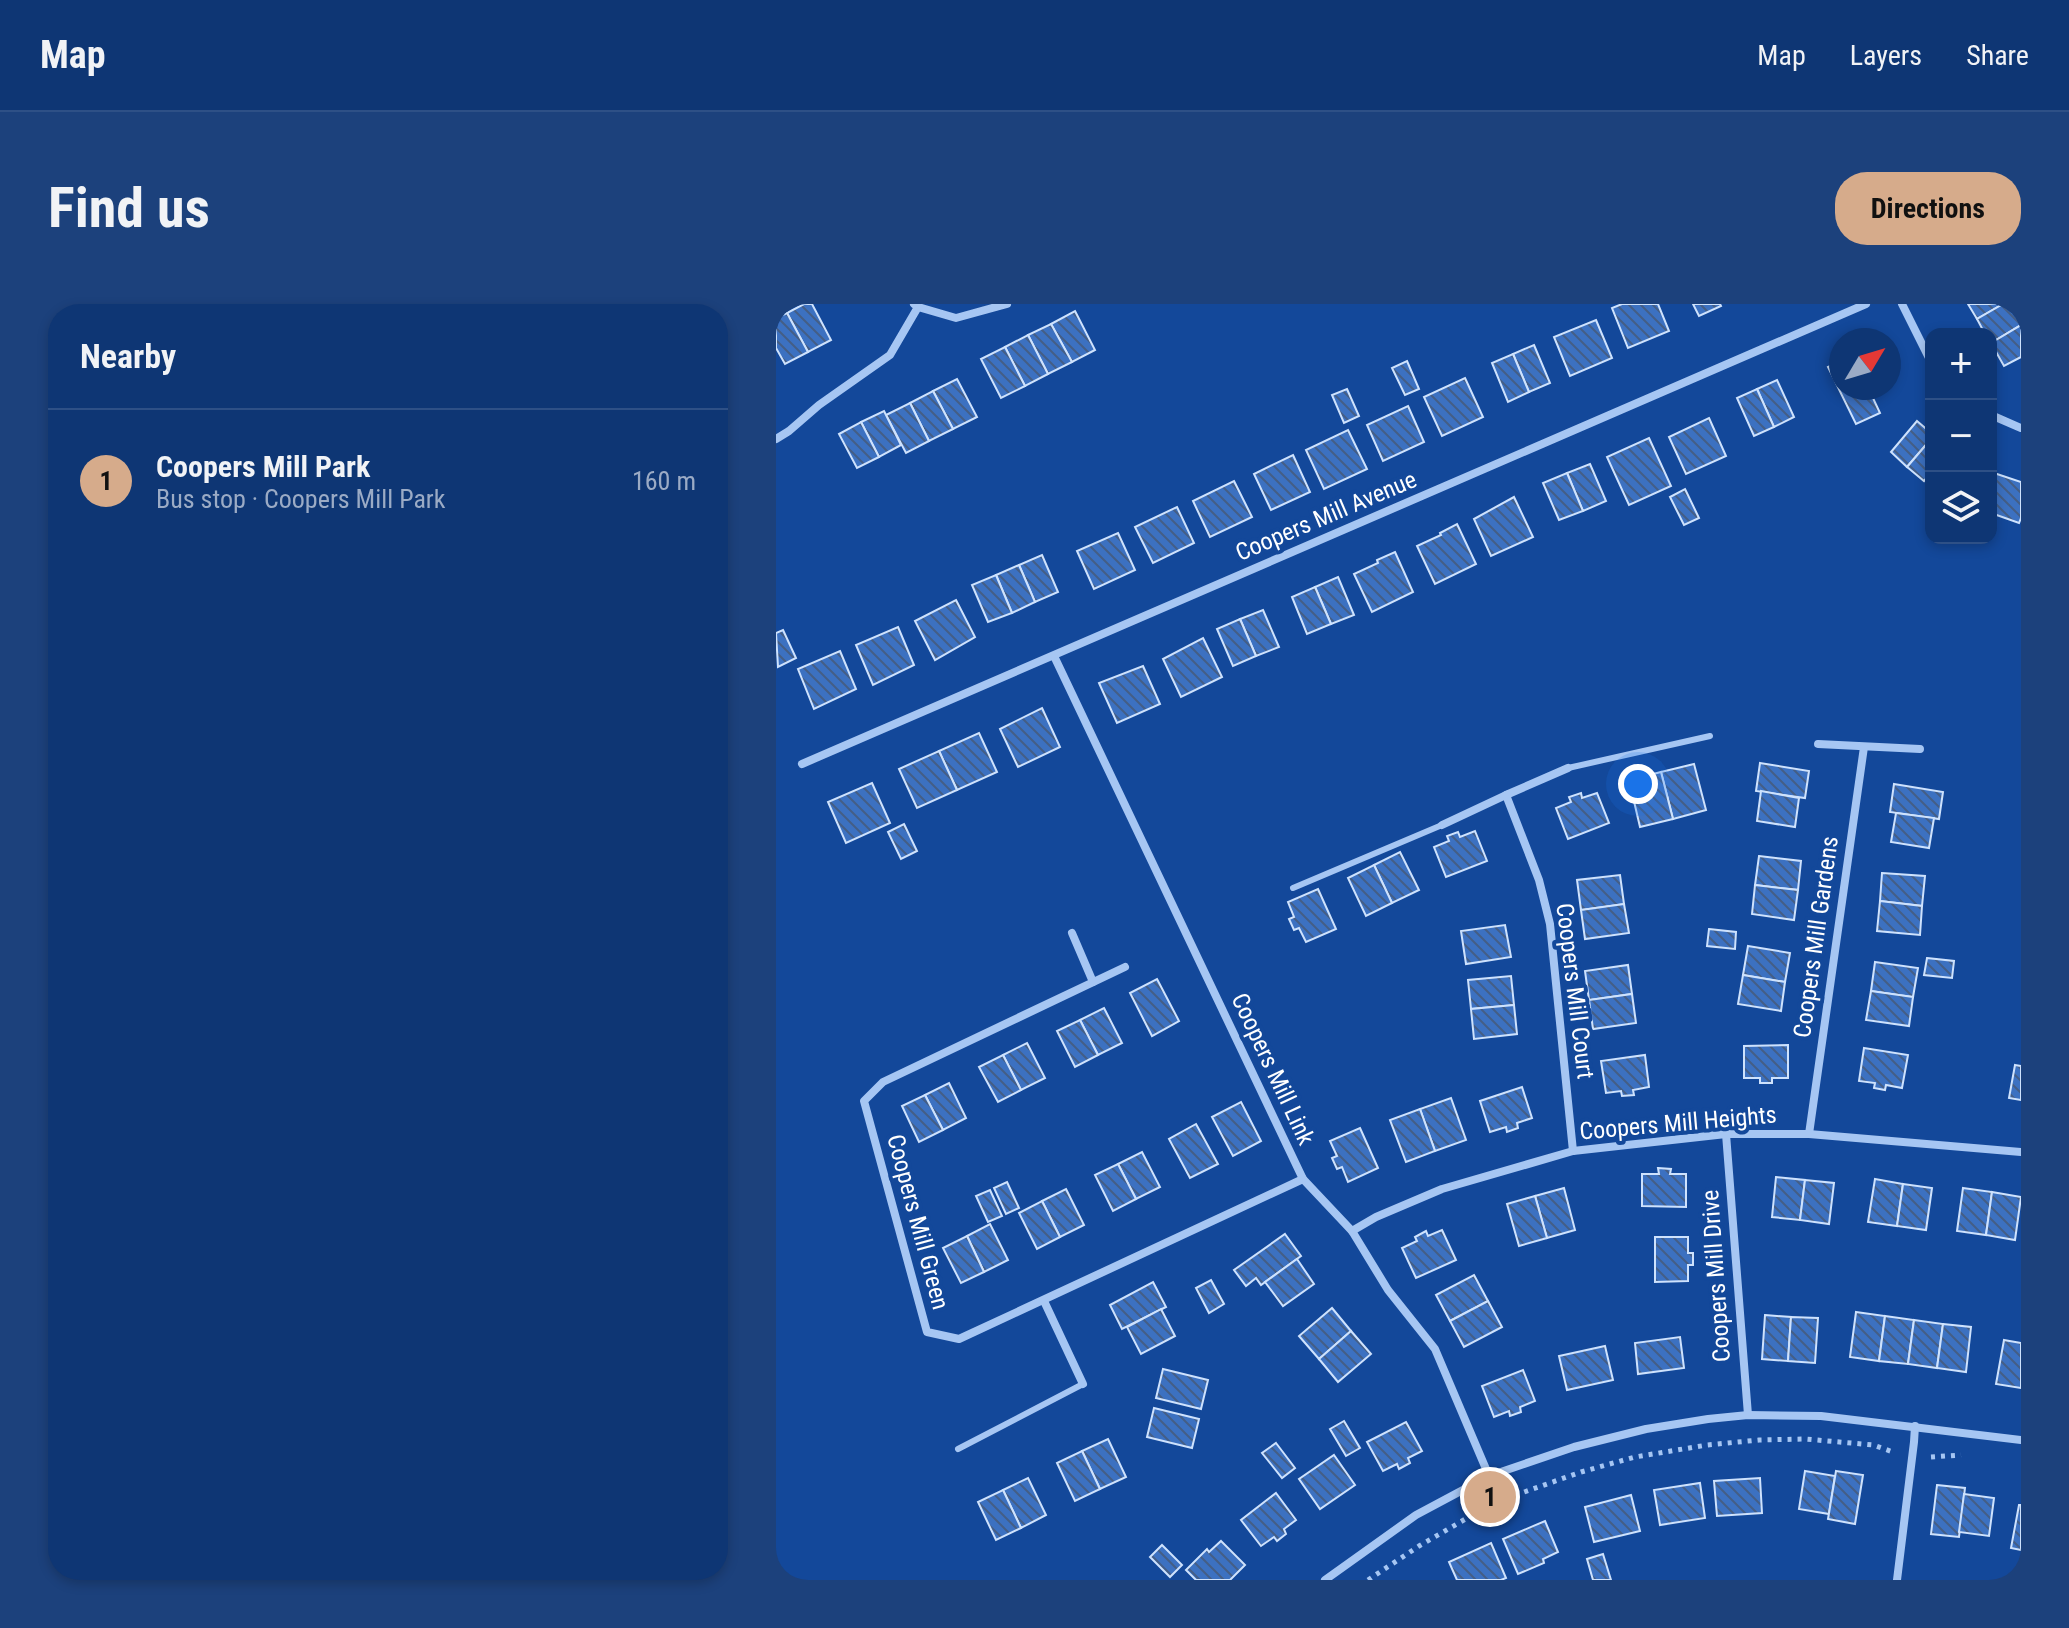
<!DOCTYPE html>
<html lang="en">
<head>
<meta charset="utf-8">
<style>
	:root { --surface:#0e3674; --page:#1c417c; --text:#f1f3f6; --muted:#9babc5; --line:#2e5086; --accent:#d6ab8b }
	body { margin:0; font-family:"Roboto Condensed",sans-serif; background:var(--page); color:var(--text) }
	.controls { position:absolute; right:24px; top:24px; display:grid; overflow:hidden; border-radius:16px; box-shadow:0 4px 12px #0003 }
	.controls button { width:72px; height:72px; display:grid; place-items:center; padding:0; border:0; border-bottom:2px solid var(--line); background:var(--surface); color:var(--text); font:40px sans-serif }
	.compass { position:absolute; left:1053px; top:24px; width:72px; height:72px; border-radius:50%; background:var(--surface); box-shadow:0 4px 12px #0003; rotate:52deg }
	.you { position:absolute; left:862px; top:480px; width:28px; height:28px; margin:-20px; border:6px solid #fff; border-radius:50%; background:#1a73e8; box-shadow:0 0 0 12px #1a73e833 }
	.badge { display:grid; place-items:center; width:52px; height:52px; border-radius:50%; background:var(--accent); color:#111; font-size:26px; font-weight:700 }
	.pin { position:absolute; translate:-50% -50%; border:4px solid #fff; box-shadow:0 2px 8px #0006 }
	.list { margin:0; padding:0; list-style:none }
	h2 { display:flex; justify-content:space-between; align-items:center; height:104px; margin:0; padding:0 32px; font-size:34px }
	h2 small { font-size:26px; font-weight:400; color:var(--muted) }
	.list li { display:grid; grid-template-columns:52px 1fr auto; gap:24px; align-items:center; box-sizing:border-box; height:144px; padding:0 32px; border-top:2px solid var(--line) }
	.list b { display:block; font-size:30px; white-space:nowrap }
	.list p { margin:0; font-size:26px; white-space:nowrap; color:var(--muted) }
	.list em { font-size:26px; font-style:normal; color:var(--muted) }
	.icon { flex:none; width:44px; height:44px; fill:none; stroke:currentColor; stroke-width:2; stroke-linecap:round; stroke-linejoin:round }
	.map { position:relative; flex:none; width:1245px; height:1276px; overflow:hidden; border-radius:32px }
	header { display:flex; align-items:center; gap:48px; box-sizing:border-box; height:112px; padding:0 40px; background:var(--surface); border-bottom:2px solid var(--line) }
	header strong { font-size:38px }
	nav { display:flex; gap:44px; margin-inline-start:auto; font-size:28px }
	.intro { display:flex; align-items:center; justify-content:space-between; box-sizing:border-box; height:192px; padding:0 48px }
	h1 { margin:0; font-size:56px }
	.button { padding:20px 36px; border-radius:32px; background:var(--accent); color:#111; font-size:28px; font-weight:700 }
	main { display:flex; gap:48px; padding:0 48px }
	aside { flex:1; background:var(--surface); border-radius:32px; box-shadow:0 4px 12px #0003 }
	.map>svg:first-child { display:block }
	.building { fill:url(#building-back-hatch); stroke:#cee2fd; stroke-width:2 }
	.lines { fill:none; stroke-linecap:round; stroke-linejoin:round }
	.path { stroke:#a6c6f3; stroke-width:5; stroke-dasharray:4 6; stroke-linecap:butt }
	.service { stroke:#a6c6f3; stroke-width:6 }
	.minor { stroke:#a6c6f3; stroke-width:8 }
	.labels { text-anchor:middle; stroke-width:8; stroke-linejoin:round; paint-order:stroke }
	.street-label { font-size:24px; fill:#fff; stroke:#13489a }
</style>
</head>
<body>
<header>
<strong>Map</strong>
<nav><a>Map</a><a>Layers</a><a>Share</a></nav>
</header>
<div class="intro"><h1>Find us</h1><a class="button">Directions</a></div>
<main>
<aside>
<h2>Nearby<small></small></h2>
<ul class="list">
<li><span class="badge">1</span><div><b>Coopers Mill Park</b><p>Bus stop · Coopers Mill Park</p></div><em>160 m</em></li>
</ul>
</aside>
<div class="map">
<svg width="1245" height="1276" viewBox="0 0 1245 1276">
	<defs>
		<pattern id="building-back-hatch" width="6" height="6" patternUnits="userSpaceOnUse" patternTransform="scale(2)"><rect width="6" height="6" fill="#3c71c1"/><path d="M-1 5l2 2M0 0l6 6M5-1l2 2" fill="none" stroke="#445e86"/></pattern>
	</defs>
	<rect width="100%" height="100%" fill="#13489a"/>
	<g class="building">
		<path d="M28 0H36L55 36 32 48 11 9Z"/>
		<path d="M846 0H882L893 27 852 44 836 4Z"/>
		<path d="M917 0H944L945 2 923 12Z"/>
		<path d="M1192 0H1227L1201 15Z"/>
		<path d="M1227 0H1237L1245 14V21L1215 39V30H1209L1201 15Z"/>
		<path d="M299 7 319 46 296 58 275 20Z"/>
		<path d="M11 9 32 48 9 60 0 44V14Z"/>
		<path d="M820 16 836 54 794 72 778 33Z"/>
		<path d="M275 20 296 58 272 70 252 31Z"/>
		<path d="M1245 21V53L1228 62 1215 39Z"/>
		<path d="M252 31 272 70 249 82 229 43Z"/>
		<path d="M758 41 774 79 753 88 737 50Z"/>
		<path d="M229 43 249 82 225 94 205 55Z"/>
		<path d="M737 50 753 88 732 98 716 59Z"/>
		<path d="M631 57 643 85 629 91 616 64Z"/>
		<path d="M1065 57V84H1112L1096 92 1104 109 1080 120 1052 63Z"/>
		<path d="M689 74 707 113 666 132 648 93Z"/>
		<path d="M181 75 201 113 177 125 157 87Z"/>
		<path d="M1001 76 1018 113 998 123 981 85Z"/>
		<path d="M571 85 583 112 568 119 556 91Z"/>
		<path d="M981 85 998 123 978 132 961 94Z"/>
		<path d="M157 87 177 125 153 137 134 99Z"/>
		<path d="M134 99 153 137 130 149 110 111Z"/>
		<path d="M632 102 648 138 607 157 591 121Z"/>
		<path d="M108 107 125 141 103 153 85 118Z"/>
		<path d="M933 114 950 152 910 170 893 133Z"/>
		<path d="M1141 117 1155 129V135L1131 163 1115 148Z"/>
		<path d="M85 118 103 153 81 164 63 130Z"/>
		<path d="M572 126 591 165 548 185 530 146Z"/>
		<path d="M873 134 895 182 853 201 831 153Z"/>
		<path d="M1155 135V169L1148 177 1131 163Z"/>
		<path d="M517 151 534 188 495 206 478 170Z"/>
		<path d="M814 160 830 197 807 207 791 169Z"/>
		<path d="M1215 168 1245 178V214L1243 219 1215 209Z"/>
		<path d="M791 169 807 207 783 216 767 179Z"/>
		<path d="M458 177 476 213 434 233 417 197Z"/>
		<path d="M909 185 923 214 908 221 894 193Z"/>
		<path d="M738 193 757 233 715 252 698 215Z"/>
		<path d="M401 203 418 239 377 259 359 223Z"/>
		<path d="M681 220 700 260 659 280 641 242 665 231 664 229Z"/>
		<path d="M342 229 359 266 318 285 301 247Z"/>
		<path d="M619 248 637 288 596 308 578 270 602 259 601 256Z"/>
		<path d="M266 251 282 288 259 298 243 261Z"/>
		<path d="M243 261 259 298 236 309 220 271Z"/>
		<path d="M220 271 236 309 212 318 196 281Z"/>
		<path d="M562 273 578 311 555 320 539 283Z"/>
		<path d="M539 283 555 320 531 330 516 293Z"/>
		<path d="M180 296 199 333 159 356 139 317Z"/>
		<path d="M487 306 503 343 480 352 464 315Z"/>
		<path d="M464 315 480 352 457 362 441 325Z"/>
		<path d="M122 323 138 361 97 381 80 341Z"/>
		<path d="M7 326 20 354 2 363 0 329Z"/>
		<path d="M427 334 446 373 405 393 387 355Z"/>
		<path d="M64 347 80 385 38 405 22 365Z"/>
		<path d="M367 362 384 400 341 419 323 379Z"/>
		<path d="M266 404 284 443 242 463 224 425Z"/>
		<path d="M203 429 221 468 181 486 163 447Z"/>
		<path d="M163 447 181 486 141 504 123 465Z"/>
		<path d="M984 459 1033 467 1029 494 980 487Z"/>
		<path d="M918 460 930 506 897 515 885 468Z"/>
		<path d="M885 468 897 515 864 523 853 476Z"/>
		<path d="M96 479 114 519 70 539 52 498Z"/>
		<path d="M1118 480 1167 488 1163 515 1114 508Z"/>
		<path d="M985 487 1023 494 1019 523 981 517Z"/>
		<path d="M805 489 806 494 821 489 833 519 792 535 780 504 795 498 793 493Z"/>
		<path d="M1120 509 1158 514 1153 544 1115 538Z"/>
		<path d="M128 520 141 547 125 555 112 528Z"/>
		<path d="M699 527 711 557 670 573 658 543 673 537 671 532 682 528 684 533Z"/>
		<path d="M624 548 643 586 616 599 598 561Z"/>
		<path d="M983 552 1025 557 1022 586 979 581Z"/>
		<path d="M598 561 616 599 590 612 572 574Z"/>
		<path d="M1106 569 1149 572 1146 602 1104 597Z"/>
		<path d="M844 571 848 600 805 606 801 576Z"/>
		<path d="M979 581 1022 586 1018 616 976 610Z"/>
		<path d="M542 585 560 625 530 638 523 624 518 626 513 615 518 613 512 598Z"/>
		<path d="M1104 597 1146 602 1144 631 1101 627Z"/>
		<path d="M848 600 853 629 809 635 805 606Z"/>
		<path d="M729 621 735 653 690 660 685 627Z"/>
		<path d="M933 625 960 628 959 645 931 642Z"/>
		<path d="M972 642 1014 649 1009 678 967 671Z"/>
		<path d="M1151 654 1178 657 1176 674 1148 671Z"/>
		<path d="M1099 658 1142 664 1137 693 1095 687Z"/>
		<path d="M852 661 856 690 813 696 809 667Z"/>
		<path d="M967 671 1009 678 1005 707 962 700Z"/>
		<path d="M735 672 738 701 695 705 692 676Z"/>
		<path d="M381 675 403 717 376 732 354 689Z"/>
		<path d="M1095 687 1137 693 1133 722 1090 716Z"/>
		<path d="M856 690 860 719 817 725 813 696Z"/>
		<path d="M738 701 741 730 698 735 695 705Z"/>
		<path d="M328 704 346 739 322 751 304 716Z"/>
		<path d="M304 716 322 751 299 763 281 727Z"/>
		<path d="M251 739 269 774 245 786 227 751Z"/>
		<path d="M1012 741V774H996V779H984V774H968V742Z"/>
		<path d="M1088 744 1132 751 1126 784 1110 781 1109 786 1098 784 1099 779 1083 777Z"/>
		<path d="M227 751 245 786 222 798 203 763Z"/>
		<path d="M869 751 873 783 857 786 858 791 846 792 845 787 830 789 825 757Z"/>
		<path d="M1239 761 1245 762V796L1233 794Z"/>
		<path d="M173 779 190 814 167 826 149 791Z"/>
		<path d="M746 783 756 814 741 819 742 824 731 828 730 823 714 828 704 797Z"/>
		<path d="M149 791 167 826 143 838 126 802Z"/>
		<path d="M675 794 690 836 659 847 644 805Z"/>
		<path d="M465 798 485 837 457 852 436 813Z"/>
		<path d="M644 805 659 847 630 858 614 816Z"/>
		<path d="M420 820 442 860 414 874 393 835Z"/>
		<path d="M584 824 602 864 572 878 566 863 561 865 556 854 561 852 554 837Z"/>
		<path d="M366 848 384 883 360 895 342 860Z"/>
		<path d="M342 860 360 895 337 907 319 871Z"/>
		<path d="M882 864 895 865 894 870H910V903L866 902V870H883Z"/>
		<path d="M1000 873 1029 876 1024 916 996 913Z"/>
		<path d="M1099 875 1127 880 1121 922 1092 918Z"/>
		<path d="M1029 876 1058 879 1053 920 1024 916Z"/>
		<path d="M231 878 243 904 230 910 218 884Z"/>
		<path d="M1127 880 1156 884 1150 926 1121 922Z"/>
		<path d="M788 884 799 926 771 934 759 892Z"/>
		<path d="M1187 884 1216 888 1210 931 1181 927Z"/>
		<path d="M290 885 308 921 284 933 266 897Z"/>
		<path d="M214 886 226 912 212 918 200 892Z"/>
		<path d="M1216 888 1245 893 1239 936 1210 931Z"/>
		<path d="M759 892 771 934 743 942 731 900Z"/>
		<path d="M266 897 284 933 261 945 243 909Z"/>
		<path d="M214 920 232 956 208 968 191 932Z"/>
		<path d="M666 926 680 956 640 974 626 944 641 937 639 933 650 927 652 932Z"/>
		<path d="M509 930 525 952 485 981 480 974 470 982 458 966Z"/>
		<path d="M191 932 208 968 185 979 167 944Z"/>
		<path d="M879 933H912V949H917V961H912V977L879 978Z"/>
		<path d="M521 955 538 980 507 1002 489 978Z"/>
		<path d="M698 971 712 997 674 1017 660 991Z"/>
		<path d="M435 976 448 1000 433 1009 420 984Z"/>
		<path d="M377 978 390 1003 346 1025 334 1001Z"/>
		<path d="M712 997 726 1023 688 1043 674 1017Z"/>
		<path d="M556 1004 575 1027 543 1055 523 1032Z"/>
		<path d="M385 1005 399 1032 365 1050 351 1023Z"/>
		<path d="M1080 1008 1109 1012 1103 1057 1074 1053Z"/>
		<path d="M989 1011 1015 1013 1012 1057 986 1055Z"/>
		<path d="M1109 1012 1138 1016 1132 1060 1103 1057Z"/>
		<path d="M1015 1013 1042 1014 1039 1059 1012 1057Z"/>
		<path d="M1138 1016 1167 1020 1161 1064 1132 1060Z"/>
		<path d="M1167 1020 1195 1023 1190 1068 1161 1064Z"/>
		<path d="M575 1027 595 1050 562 1078 543 1055Z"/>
		<path d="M904 1033 908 1064 862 1070 859 1039Z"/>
		<path d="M1228 1036 1245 1039V1084L1220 1080Z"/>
		<path d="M829 1042 837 1076 791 1086 783 1052Z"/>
		<path d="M387 1065 432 1076 425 1105 380 1094Z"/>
		<path d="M747 1066 759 1097 744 1103 745 1108 734 1112 733 1107 718 1113 706 1082Z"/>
		<path d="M378 1104 423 1115 416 1144 371 1133Z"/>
		<path d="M568 1117 584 1144 570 1152 554 1125Z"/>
		<path d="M630 1118 646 1147 632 1154 634 1159 623 1165 621 1160 607 1167 591 1138Z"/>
		<path d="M332 1135 350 1173 324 1185 306 1147Z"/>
		<path d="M500 1139 519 1164 506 1174 486 1149Z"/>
		<path d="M306 1147 324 1185 299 1197 281 1159Z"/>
		<path d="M558 1151 579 1181 544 1205 523 1175Z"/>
		<path d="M1029 1167 1059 1172 1053 1210 1023 1205Z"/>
		<path d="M1060 1167 1087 1171 1079 1220 1052 1215Z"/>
		<path d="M252 1174 270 1211 245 1224 227 1186Z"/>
		<path d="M984 1174 986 1209 941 1212 938 1177Z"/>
		<path d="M924 1179 929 1214 884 1221 878 1186Z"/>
		<path d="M1161 1181 1189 1184 1183 1233 1155 1230Z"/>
		<path d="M227 1186 245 1224 220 1236 202 1198Z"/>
		<path d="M500 1189 520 1216 508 1225 510 1230 501 1237 498 1233 485 1242 465 1216Z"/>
		<path d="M1188 1190 1218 1194 1213 1232 1183 1228Z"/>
		<path d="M855 1191 864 1227 818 1238 809 1203Z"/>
		<path d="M1243 1201H1245V1246L1235 1244Z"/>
		<path d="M769 1217 782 1248 767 1255 768 1259 742 1270 727 1235Z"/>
		<path d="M445 1237 469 1261 454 1276H420L410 1266 431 1245 433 1248Z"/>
		<path d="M715 1239 730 1274 725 1276H681L673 1258Z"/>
		<path d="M386 1241 406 1261 394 1273 374 1253Z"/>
		<path d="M827 1250 835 1276H817L811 1255Z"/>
	</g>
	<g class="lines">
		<g class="path">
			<path d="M1155 1153 1185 1151"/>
			<path d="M592 1276 643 1242 717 1199 805 1168 859 1153 931 1141 983 1136 1030 1135 1097 1141 1117 1148"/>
		</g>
		<g class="service">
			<path d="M792 464 934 432"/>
			<path d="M517 584 666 521"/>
			<path d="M182 1145 307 1080"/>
		</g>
		<g class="minor">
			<path d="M1126 0 1155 58"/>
			<path d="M142 3 180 14 231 0"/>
			<path d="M1215 111 1245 124"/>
			<path d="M0 135 13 127 43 101 114 51 142 3 138 0"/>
			<path d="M278 352 527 875 576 927 612 986 659 1045 713 1172"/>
			<path d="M1042 440 1144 445"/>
			<path d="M26 460 1090 0"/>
			<path d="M730 491 763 576 774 620 797 847"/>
			<path d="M666 521 730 491 792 464"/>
			<path d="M296 629 317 678"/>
			<path d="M349 663 107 778 88 797 151 1028 183 1035 527 875"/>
			<path d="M950 830 972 1111"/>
			<path d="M1033 830 1088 443"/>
			<path d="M576 927 600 913 666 885 797 847 950 830H1033L1245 848"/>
			<path d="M268 997 307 1080"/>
			<path d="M549 1276 640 1211 713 1172 798 1143 870 1125 932 1115 972 1111 1045 1112 1245 1136"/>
			<path d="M1121 1276 1138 1138 1139 1122"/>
		</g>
	</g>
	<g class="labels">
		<g class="street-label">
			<text transform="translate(550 212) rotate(-23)" y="8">Coopers Mill Avenue</text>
			<text transform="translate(1040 633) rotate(-82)" y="8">Coopers Mill Gardens</text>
			<text transform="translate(799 687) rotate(83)" y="8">Coopers Mill Court</text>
			<text transform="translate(497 765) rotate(65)" y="8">Coopers Mill Link</text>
			<text transform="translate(902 819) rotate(-5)" y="8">Coopers Mill Heights</text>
			<text transform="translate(142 918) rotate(75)" y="8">Coopers Mill Green</text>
			<text transform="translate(940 972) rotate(-94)" y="8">Coopers Mill Drive</text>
		</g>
	</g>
</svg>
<div class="controls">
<button>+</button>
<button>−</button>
<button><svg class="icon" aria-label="layers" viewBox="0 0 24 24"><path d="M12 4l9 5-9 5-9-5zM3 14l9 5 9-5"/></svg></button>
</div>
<svg class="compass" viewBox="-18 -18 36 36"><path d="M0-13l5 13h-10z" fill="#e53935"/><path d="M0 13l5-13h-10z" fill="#9babc5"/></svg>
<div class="you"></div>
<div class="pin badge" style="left:714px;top:1193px">1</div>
</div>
</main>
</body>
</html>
